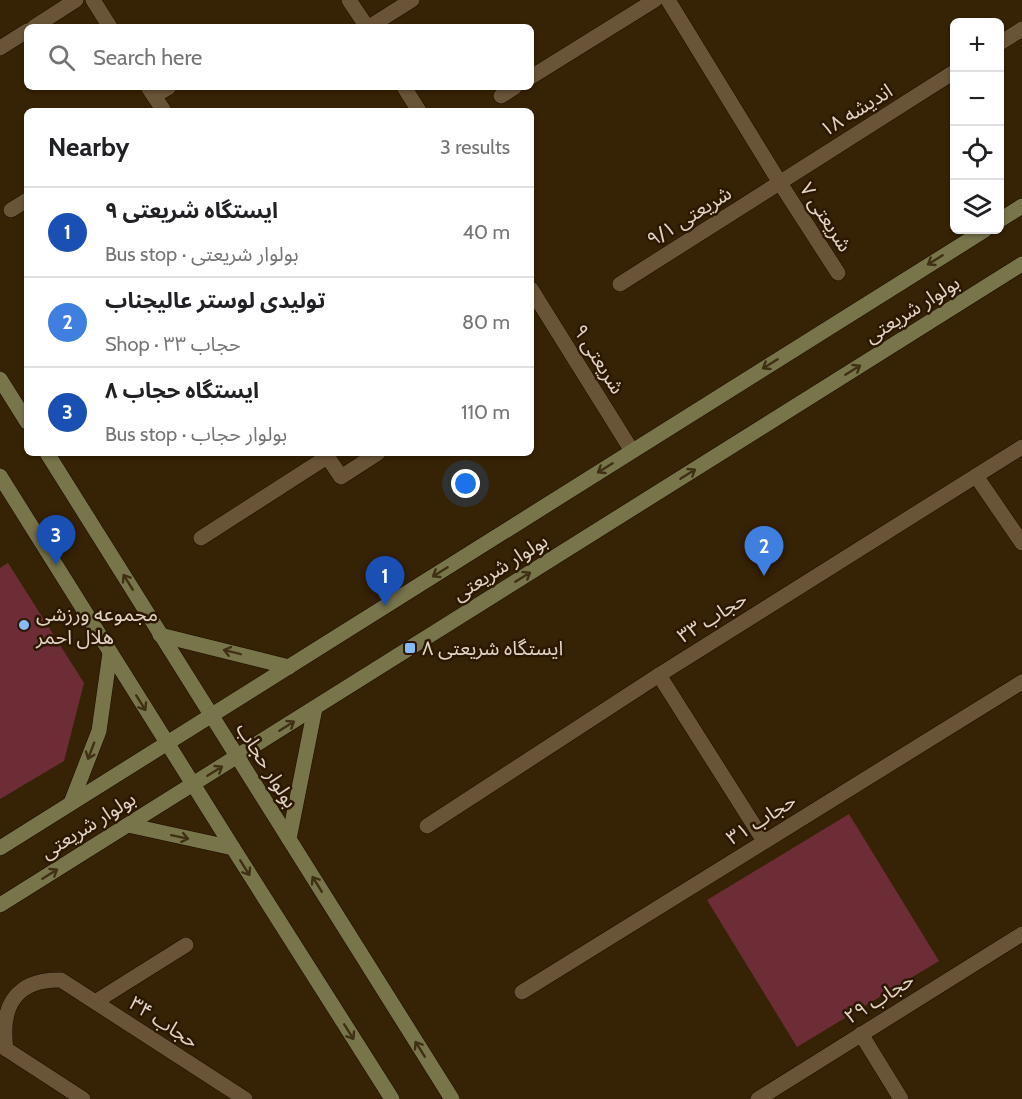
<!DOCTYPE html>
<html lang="en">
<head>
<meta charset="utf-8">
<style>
	:root { --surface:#fff; --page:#f6f6f6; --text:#202124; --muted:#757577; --line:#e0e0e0; --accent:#ea580c }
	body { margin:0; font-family:Cabin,"Noto Sans Arabic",sans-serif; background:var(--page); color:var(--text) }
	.controls { position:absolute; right:18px; top:18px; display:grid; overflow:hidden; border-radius:9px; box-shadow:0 2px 4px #0004 }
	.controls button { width:54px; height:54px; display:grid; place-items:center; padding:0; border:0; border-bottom:2px solid var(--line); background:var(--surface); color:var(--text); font:30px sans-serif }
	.you { position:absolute; left:466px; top:484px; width:21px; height:21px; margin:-15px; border:4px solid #fff; border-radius:50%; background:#1a73e8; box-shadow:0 0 0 9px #1a73e833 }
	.badge { display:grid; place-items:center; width:39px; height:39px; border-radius:50%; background:var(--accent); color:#fff; font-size:20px; font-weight:700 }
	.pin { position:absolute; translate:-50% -50px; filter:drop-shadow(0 2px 3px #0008) }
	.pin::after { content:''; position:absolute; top:32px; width:21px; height:18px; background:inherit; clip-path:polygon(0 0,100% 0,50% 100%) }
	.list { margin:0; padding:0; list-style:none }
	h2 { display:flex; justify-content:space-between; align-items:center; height:78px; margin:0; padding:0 24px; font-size:26px }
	h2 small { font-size:20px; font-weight:400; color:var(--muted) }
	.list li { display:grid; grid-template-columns:39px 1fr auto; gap:18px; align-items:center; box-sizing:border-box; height:90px; padding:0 24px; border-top:2px solid var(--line) }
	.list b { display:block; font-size:22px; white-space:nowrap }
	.list p { margin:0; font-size:20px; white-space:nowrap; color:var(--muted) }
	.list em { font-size:20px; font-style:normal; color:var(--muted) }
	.icon { flex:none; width:33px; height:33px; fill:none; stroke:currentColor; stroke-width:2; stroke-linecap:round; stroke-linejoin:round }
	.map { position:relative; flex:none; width:1022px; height:1099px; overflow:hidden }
	.search { position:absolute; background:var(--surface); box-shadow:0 2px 4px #0004; left:24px; top:24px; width:510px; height:66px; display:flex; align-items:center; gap:15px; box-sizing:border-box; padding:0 21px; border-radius:9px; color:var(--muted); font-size:22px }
	.panel { position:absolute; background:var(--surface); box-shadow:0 2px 4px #0004; left:24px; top:108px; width:510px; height:348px; border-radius:9px }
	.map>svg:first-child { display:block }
	.green { fill:#6d2d37 }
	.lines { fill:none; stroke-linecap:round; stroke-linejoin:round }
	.minor-casing { stroke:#1a0c00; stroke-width:16 }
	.secondary-casing { stroke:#1a0c00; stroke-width:16 }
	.minor { stroke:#6a5437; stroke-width:15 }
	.secondary { stroke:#78754b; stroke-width:15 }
	.oneway { stroke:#3f2f13 }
	.poi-dot { fill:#84bcfb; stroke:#2c1800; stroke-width:2 }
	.labels { text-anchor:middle; stroke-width:5; stroke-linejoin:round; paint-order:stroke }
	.street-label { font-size:20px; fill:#e1d4c4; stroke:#2c1800 }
	.poi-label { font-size:20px; fill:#e1d4c4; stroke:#2c1800; text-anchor:start }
</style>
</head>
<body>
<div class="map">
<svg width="1022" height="1099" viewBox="0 0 1022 1099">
	<rect width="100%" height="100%" fill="#362204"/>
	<g class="green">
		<path d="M8 563 84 683 64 761 0 799V568Z"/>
		<path d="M849 814 939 961 797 1047 707 900Z"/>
	</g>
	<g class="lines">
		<defs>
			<g id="minor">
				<path d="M93 0 110 27"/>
				<path d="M349 0 367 27"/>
				<path d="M668 0 780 183 838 273"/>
				<path d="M34 27 76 0"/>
				<path d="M369 27 412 0"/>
				<path d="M1000 43 1022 29"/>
				<path d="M0 48 27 31"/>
				<path d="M531 77 655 0"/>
				<path d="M148 87 164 111"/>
				<path d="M404 87 419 111"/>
				<path d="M154 96 169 87"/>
				<path d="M501 96 515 87"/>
				<path d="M11 210 27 200"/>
				<path d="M620 284 954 72"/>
				<path d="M531 289 632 451"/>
				<path d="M325 453 341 477 378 453"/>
				<path d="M976 476 1022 543"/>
				<path d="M201 538 327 457"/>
				<path d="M659 675 764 841"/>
				<path d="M427 826 659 675 1022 447"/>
				<path d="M522 992 1022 682"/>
				<path d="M95 1002 186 945"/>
				<path d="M861 1034 901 1099"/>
				<path d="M6 1049C0 1006 16 979 61 980L245 1099"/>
				<path d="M6 1049 83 1099"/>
				<path d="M758 1099 1022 934"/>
			</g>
			<g id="secondary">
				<path d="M1000 220 1022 206"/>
				<path d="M0 379 27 422"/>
				<path d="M47 453 452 1099"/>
				<path d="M0 476 233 848 392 1099"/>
				<path d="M160 635 289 667"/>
				<path d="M71 803 99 731 110 653"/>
				<path d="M128 825 233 848"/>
				<path d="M289 839 315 708"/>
				<path d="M0 848 985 230"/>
				<path d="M0 905 1022 264"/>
			</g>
		</defs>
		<use href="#minor" class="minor-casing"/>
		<use href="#secondary" class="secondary-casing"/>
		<use href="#minor" class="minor"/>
		<use href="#secondary" class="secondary"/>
	</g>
	<defs><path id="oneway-shaft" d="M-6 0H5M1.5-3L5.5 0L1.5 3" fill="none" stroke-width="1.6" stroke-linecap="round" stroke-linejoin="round" transform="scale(1.5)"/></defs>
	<g class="oneway">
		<use href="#oneway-shaft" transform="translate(935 260) rotate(148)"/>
		<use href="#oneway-shaft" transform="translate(770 364) rotate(148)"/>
		<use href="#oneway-shaft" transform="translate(853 370) rotate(-32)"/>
		<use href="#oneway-shaft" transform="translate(605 468) rotate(148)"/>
		<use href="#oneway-shaft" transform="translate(688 474) rotate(-32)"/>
		<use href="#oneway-shaft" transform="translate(440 572) rotate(148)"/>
		<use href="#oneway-shaft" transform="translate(523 577) rotate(-32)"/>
		<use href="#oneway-shaft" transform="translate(128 582) rotate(-122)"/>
		<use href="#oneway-shaft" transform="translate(232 652) rotate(-166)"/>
		<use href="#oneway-shaft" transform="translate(141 703) rotate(58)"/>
		<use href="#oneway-shaft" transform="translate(287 726) rotate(-32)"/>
		<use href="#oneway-shaft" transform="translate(91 751) rotate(111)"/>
		<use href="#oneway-shaft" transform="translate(215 771) rotate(-32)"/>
		<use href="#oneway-shaft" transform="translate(180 837) rotate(12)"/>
		<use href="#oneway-shaft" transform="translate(245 868) rotate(58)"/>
		<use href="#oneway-shaft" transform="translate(50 874) rotate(-32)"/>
		<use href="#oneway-shaft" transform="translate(317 884) rotate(-122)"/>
		<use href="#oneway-shaft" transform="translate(349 1032) rotate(58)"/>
		<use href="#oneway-shaft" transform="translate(420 1049) rotate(-122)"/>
	</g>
	<g class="poi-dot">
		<circle cx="24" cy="625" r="6"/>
		<rect x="404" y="642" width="12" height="12" rx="3"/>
	</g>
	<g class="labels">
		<g class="street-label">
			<text transform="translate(856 110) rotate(-32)" y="7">اندیشه ۱۸</text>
			<text transform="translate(689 216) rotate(-32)" y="7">شریعتی ۹/۱</text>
			<text transform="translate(826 217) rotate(57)" y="7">شریعتی ۷</text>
			<text transform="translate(912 309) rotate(-32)" y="7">بولوار شریعتی</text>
			<text transform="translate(599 359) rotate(58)" y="7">شریعتی ۹</text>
			<text transform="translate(500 567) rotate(-32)" y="7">بولوار شریعتی</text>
			<text transform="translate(712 617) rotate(-32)" y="7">حجاب ۳۳</text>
			<text transform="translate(267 765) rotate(58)" y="7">بولوار حجاب</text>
			<text transform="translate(761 819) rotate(-32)" y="7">حجاب ۳۱</text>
			<text transform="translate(88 825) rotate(-32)" y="7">بولوار شریعتی</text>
			<text transform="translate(879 998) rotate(-32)" y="7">حجاب ۲۹</text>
			<text transform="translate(164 1022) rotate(33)" y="7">حجاب ۳۴</text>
		</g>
		<g class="poi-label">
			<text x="36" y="621">مجموعه ورزشی<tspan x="36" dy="23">هلال احمر</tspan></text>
			<text x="422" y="655">ایستگاه شریعتی ۸</text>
		</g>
	</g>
</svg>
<div class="controls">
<button>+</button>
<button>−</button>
<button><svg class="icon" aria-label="locate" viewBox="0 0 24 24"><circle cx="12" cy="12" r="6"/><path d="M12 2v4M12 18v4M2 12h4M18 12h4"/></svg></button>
<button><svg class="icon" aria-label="layers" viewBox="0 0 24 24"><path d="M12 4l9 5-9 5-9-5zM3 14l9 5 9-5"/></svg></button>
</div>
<div class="you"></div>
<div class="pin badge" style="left:385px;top:606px;background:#1a4fb4">1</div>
<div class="pin badge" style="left:764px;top:576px;background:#3f7fe0">2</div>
<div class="pin badge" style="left:56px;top:565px;background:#1a4fb4">3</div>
<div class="search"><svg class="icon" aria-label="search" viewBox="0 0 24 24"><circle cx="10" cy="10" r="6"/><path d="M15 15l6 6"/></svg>Search here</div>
<section class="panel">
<h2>Nearby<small>3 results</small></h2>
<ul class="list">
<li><span class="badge" style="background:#1a4fb4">1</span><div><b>ایستگاه شریعتی ۹</b><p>Bus stop · بولوار شریعتی</p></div><em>40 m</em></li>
<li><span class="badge" style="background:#3f7fe0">2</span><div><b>تولیدی لوستر عالیجناب</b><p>Shop · حجاب ۳۳</p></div><em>80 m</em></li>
<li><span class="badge" style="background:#1a4fb4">3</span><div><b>ایستگاه حجاب ۸</b><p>Bus stop · بولوار حجاب</p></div><em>110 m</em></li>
</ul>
</section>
</div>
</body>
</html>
